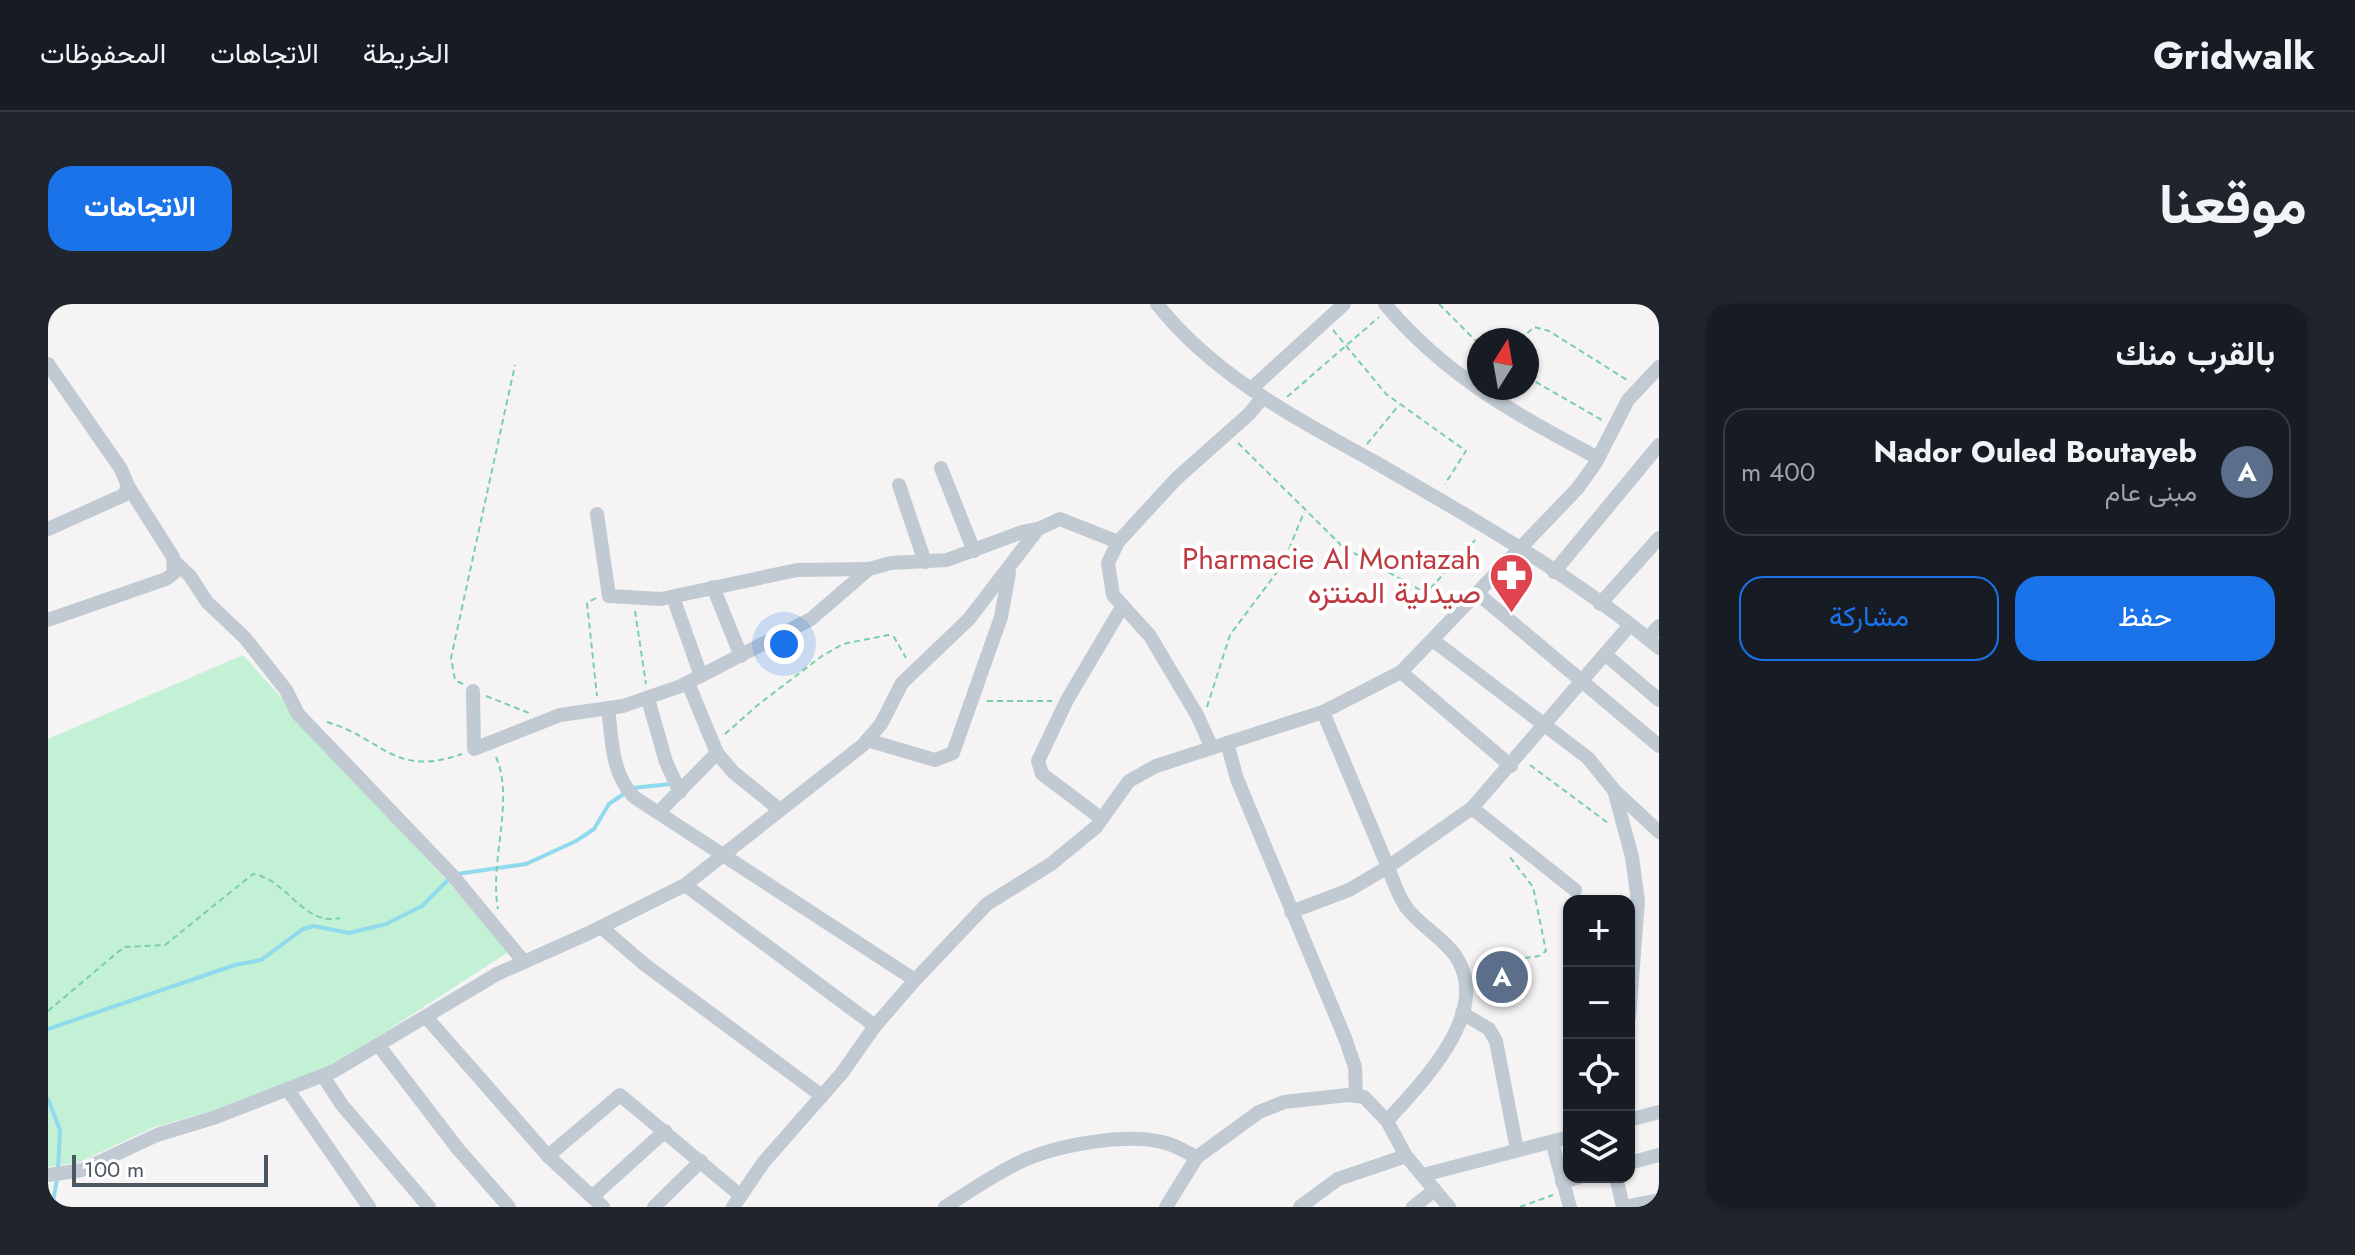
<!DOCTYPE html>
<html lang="ar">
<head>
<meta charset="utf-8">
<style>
	:root { --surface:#171b24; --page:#20242c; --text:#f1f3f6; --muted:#9ea1a6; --line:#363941; --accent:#1a73e8 }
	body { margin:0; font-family:Jost,Vazirmatn,sans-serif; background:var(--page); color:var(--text); direction:rtl }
	.controls { position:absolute; right:24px; bottom:24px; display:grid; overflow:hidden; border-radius:16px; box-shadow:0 2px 6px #0004 }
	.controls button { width:72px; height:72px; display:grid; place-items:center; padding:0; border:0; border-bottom:2px solid var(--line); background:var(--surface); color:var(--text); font:40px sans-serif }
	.compass { position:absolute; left:1419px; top:24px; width:72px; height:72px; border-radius:50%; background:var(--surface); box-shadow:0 2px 6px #0004; rotate:11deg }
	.scale { position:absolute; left:24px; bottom:20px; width:196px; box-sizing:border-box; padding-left:8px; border:4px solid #4a5661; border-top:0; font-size:22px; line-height:28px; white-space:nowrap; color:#4a5661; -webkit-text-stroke:6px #fff; paint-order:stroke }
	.you { position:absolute; left:736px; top:340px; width:28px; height:28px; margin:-20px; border:6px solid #fff; border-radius:50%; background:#1a73e8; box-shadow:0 0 0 12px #1a73e833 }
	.badge { display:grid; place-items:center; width:52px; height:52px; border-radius:50%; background:var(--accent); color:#fff; font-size:26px; font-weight:700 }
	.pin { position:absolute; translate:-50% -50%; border:4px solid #fff; box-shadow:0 2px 8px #0006 }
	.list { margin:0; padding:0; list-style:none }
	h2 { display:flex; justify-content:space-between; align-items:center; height:104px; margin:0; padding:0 32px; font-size:34px }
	h2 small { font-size:26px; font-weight:400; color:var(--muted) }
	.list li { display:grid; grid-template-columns:52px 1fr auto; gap:24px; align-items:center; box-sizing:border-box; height:128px; margin:0 16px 16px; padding:0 16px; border:2px solid var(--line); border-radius:24px }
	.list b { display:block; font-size:30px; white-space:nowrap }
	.list p { margin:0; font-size:26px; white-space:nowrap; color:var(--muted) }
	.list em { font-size:26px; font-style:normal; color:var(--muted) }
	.actions { display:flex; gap:16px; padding:24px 32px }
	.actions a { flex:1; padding:18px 0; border:2px solid var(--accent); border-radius:24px; text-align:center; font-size:28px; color:var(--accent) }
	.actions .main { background:var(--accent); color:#fff }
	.icon { flex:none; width:44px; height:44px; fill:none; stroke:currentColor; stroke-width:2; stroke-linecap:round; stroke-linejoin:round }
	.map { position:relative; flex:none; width:1611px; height:903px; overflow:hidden; direction:ltr; border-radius:24px }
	header { display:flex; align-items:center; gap:48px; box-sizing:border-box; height:112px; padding:0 40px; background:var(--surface); border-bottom:2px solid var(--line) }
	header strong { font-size:38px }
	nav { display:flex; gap:44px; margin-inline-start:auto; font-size:28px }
	.intro { display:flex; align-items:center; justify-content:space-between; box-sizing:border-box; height:192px; padding:0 48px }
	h1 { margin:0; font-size:56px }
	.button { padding:20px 36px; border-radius:24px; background:var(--accent); color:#fff; font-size:28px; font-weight:700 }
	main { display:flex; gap:48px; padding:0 48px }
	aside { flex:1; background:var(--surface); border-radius:24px; box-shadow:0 2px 6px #0004 }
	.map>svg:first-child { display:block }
	.green { fill:#c3f1d5 }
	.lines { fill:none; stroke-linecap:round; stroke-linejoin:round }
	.stream { stroke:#90daee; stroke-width:4 }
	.path { stroke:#7ad0a6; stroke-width:2; stroke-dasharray:6 4; stroke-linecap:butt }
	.minor { stroke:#c1cad2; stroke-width:14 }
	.labels { text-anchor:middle; stroke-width:8; stroke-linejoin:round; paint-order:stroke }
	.health-label { font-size:30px; fill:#be3a42; stroke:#fff; text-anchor:end }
</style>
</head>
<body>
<header>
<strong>Gridwalk</strong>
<nav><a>الخريطة</a><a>الاتجاهات</a><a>المحفوظات</a></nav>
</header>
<div class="intro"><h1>موقعنا</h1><a class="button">الاتجاهات</a></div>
<main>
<aside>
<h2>بالقرب منك<small></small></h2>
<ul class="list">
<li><span class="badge" style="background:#5c6f8a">A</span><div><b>Nador Ouled Boutayeb</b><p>مبنى عام</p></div><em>400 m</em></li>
</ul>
<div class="actions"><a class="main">حفظ</a><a>مشاركة</a></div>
</aside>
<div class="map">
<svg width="1611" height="903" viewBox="0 0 1611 903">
	<rect width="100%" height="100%" fill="#f5f3f3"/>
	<path class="green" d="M195 351 462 647 283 763 187 800 104 824 32 858 0 863V435Z"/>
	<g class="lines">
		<g class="stream">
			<path d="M584 484 623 480"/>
			<path d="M409 570 478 560 528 537 546 525 561 500 577 489"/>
			<path d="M0 725 187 661 213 656 255 625 266 622 301 629 338 620 374 602 402 574"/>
			<path d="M0 795 12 826 10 866"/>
			<path d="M4 903 9 875"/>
		</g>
		<g class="path">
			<path d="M1391 0 1431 40"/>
			<path d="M1285 26 1338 90 1418 147 1397 180"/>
			<path d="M1472 36 1486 23 1501 27 1579 76"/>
			<path d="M1479 73 1554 116"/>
			<path d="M1239 93 1331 13"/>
			<path d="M1190 139 1295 243 1378 289"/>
			<path d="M1319 140 1351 101"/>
			<path d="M548 294 539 299 549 392"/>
			<path d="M1397 303 1378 289 1428 235"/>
			<path d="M587 307 598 380"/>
			<path d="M415 380 407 376 403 354 467 61"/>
			<path d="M438 392 481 409"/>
			<path d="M939 397H1004"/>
			<path d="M1159 403 1182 331 1235 260 1256 208"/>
			<path d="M279 418C336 435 346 474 414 450"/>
			<path d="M677 430 711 400 774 352 795 340 840 331 846 333 858 354"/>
			<path d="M448 453C467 496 441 558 450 605"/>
			<path d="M1482 461 1560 519"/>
			<path d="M1427 661 1491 652 1498 647 1485 583 1462 553"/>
			<path d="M0 707 76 643 117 641 205 570C239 575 256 623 292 614"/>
			<path d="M1472 903 1505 891"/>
		</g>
		<g class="minor">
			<path d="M1109 0C1165 71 1247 114 1325 157 1422 213 1525 271 1611 344"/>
			<path d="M1337 0C1396 71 1470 112 1550 154"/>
			<path d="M0 60 73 165 80 182 76 191 0 225"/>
			<path d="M1203 85 1296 0"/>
			<path d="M893 164 926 247"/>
			<path d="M851 181 877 258"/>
			<path d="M549 210 561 292 613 295 749 266 821 265"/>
			<path d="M126 257 142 272 159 298 197 334 238 386 250 410 405 572 476 658"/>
			<path d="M1506 268 1611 141"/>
			<path d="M665 283 693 352"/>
			<path d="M1429 289 1611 442"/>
			<path d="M625 293 653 372"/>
			<path d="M1552 300 1611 234"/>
			<path d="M0 316 118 275 126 269 125 253 80 182"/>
			<path d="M1600 334 1611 322"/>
			<path d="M1386 337 1540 454 1566 486 1584 553 1590 597 1581 713"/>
			<path d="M1559 352 1611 396"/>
			<path d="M1353 368 1463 462"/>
			<path d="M640 379 669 449 685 468 732 506"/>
			<path d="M425 387 426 445 512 411 575 402 633 382 763 315 821 265 843 259 899 256 974 228 990 225"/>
			<path d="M600 395 618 458 632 488"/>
			<path d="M560 404C564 435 563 469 586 493L867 676"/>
			<path d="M819 436 887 456 905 449 953 313 961 269"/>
			<path d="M1179 439 1189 475 1297 734 1307 763 1308 791"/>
			<path d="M1164 444 1149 411 1102 332 1065 291 1060 259 1070 238 1128 175 1201 110 1215 93"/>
			<path d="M1566 486 1611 528"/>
			<path d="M1424 504 1527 586"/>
			<path d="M611 508 669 449"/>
			<path d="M1054 515 994 470 990 457 1019 396 1074 303"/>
			<path d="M637 581 827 722"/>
			<path d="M1243 608 1301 586 1340 563 1275 408"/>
			<path d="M553 623 596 660 774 792"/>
			<path d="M1414 709 1441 725 1448 737 1469 846"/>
			<path d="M378 713 500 852 555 903"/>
			<path d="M331 742 410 845 461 903"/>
			<path d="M275 772 294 801 381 903"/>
			<path d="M240 786 321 903"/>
			<path d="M1581 816 1611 808"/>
			<path d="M1339 817C1374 778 1446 707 1407 651 1393 632 1371 621 1358 603 1350 591 1345 577 1340 563L1424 504 1582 321"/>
			<path d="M1504 838 1522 903"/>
			<path d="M500 852 572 791 693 892"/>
			<path d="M1581 859 1611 851"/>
			<path d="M0 871 34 866 109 831 168 813 286 767 449 670 541 629 637 581 815 441 833 420 854 379 921 315 990 225 1012 215 1070 238"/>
			<path d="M1375 871 1521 833"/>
			<path d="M1568 873 1575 903"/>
			<path d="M1514 878 1532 873"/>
			<path d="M544 893 617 827"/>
			<path d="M606 903 653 857"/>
			<path d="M685 903 715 859 794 769 827 722 867 676 939 600 1003 560 1048 523 1081 477 1108 462 1275 408 1353 368 1529 185 1547 160 1580 96 1611 63"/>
			<path d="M897 903C921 888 945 871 970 859 1007 841 1082 827 1121 840 1130 843 1140 849 1149 853"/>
			<path d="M1118 903 1149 853 1211 808 1236 798 1300 791 1316 793 1339 817 1358 852 1401 903"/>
			<path d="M1252 903 1290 875 1358 852"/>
			<path d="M1365 903 1387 886"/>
			<path d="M1575 903 1611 896"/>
		</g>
	</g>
	<defs>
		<symbol id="pharmacy-pin" viewBox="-11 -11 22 30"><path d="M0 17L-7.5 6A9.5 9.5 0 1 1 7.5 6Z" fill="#e0444e" stroke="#fff"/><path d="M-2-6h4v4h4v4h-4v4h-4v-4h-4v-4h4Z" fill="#fff"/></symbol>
	</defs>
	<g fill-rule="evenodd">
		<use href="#pharmacy-pin" x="1438" y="246" width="51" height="69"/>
	</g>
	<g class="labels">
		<g class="health-label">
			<text x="1433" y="265">Pharmacie Al Montazah<tspan x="1433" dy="34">صيدلية المنتزه</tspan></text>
		</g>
	</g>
</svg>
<div class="controls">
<button>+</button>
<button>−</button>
<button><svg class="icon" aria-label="locate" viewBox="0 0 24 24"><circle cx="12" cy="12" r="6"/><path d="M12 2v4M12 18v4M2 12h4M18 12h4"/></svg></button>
<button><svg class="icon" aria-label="layers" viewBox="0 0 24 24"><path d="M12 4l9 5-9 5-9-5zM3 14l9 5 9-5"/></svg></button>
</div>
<svg class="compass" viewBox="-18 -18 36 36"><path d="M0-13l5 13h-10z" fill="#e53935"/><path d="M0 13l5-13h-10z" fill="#9ea1a6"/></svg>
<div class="scale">100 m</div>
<div class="you"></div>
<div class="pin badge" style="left:1454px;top:673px;background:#5c6f8a">A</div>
</div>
</main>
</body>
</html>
